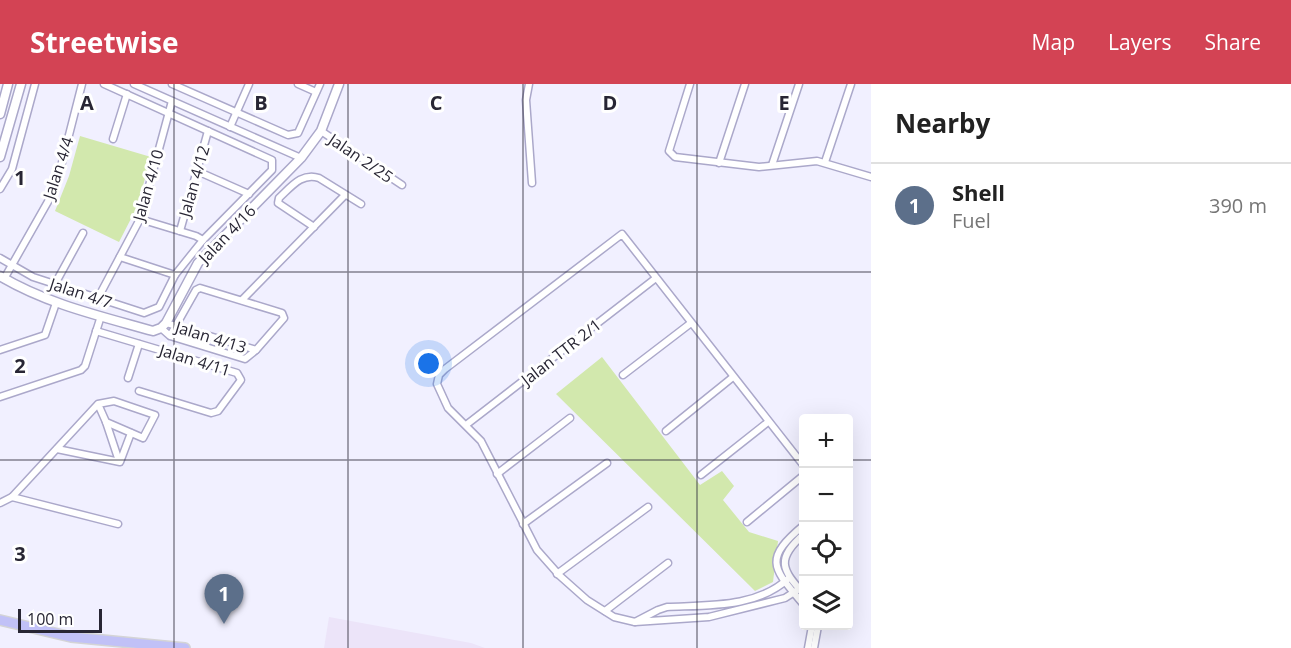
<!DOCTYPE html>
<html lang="en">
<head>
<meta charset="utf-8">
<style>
	:root { --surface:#fff; --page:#f2f2f2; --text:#222; --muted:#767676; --line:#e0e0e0; --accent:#d34354 }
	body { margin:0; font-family:"Open Sans",sans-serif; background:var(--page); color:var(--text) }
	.controls { position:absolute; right:18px; bottom:18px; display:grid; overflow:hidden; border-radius:6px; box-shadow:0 6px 24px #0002 }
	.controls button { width:54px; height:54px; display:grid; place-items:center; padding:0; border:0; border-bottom:2px solid var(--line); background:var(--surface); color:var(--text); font:30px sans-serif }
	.scale { position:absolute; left:18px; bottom:15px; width:84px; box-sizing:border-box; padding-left:6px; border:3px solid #282634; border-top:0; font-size:16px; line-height:21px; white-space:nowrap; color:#282634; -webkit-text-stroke:4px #fff; paint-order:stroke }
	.you { position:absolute; left:429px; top:280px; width:21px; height:21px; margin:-15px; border:4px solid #fff; border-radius:50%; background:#1a73e8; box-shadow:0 0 0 9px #1a73e833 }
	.badge { display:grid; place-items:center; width:39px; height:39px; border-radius:50%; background:var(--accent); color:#fff; font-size:20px; font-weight:700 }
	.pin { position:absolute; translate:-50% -50px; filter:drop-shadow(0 2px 3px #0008) }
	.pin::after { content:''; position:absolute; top:32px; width:21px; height:18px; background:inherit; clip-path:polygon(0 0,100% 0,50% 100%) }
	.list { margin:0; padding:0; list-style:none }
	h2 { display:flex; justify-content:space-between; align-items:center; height:78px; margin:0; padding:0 24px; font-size:26px }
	h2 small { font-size:20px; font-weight:400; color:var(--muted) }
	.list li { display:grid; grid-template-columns:39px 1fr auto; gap:18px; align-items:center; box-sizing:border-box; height:84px; padding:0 24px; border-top:2px solid var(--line) }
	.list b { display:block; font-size:22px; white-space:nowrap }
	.list p { margin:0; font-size:20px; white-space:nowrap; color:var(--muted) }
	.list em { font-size:20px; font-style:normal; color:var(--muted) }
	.icon { flex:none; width:33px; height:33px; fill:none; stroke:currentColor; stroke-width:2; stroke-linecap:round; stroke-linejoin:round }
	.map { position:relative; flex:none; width:871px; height:564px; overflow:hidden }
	header { display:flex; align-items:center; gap:36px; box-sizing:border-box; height:84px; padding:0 30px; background:var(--accent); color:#fff }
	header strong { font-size:28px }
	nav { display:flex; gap:33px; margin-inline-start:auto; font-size:21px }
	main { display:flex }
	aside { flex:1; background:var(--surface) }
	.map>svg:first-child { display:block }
	.commercial { fill:#ece4f9 }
	.green { fill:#d2e8ad }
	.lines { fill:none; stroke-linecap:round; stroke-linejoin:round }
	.street-casing { stroke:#aba8ca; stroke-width:9 }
	.secondary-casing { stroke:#aba8ca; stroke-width:11 }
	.primary-casing { stroke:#d4d4d6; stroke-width:12 }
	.street { stroke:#fff; stroke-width:6 }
	.secondary { stroke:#fff; stroke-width:8 }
	.primary { stroke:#c1c1f7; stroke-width:9 }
	.grid { fill:none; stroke:#282634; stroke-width:1.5; stroke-opacity:0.55 }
	.labels { text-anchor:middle; stroke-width:6; stroke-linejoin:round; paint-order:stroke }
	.street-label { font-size:16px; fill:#282634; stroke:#fff }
	.grid-label { font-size:20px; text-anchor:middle; font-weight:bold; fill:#282634; stroke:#fff; stroke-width:6; stroke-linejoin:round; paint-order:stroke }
</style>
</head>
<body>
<header>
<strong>Streetwise</strong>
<nav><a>Map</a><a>Layers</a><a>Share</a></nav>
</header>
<main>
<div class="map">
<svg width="871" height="564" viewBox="0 0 871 564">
	<rect width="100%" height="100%" fill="#f1f0ff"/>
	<path class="commercial" d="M329 533 471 559 485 564H324Z"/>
	<g class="green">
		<path d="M80 52 151 73 137 123 119 158 55 127 69 92Z"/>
		<path d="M602 273 700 401 722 387 734 402 723 416 749 448 778 457 773 498 755 507 556 310Z"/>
	</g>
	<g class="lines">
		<defs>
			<g id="street">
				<path d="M134 0 301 74"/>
				<path d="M172 0 288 51 298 49 320 0"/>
				<path d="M298 0 316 8"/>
				<path d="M529 0 526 16 532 99"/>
				<path d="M690 0 669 67 675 73 759 83 817 77 871 93"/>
				<path d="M230 43 249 0"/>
				<path d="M321 47 402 101"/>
				<path d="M113 55 127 10"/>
				<path d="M825 78 851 0"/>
				<path d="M719 79 745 0"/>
				<path d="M772 81 799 0"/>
				<path d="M197 87 249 110"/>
				<path d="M0 105 12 85 35 0"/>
				<path d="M140 135 196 152 203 156"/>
				<path d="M314 143 278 119 279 114C291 103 302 88 319 94L361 120"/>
				<path d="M180 147 208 47"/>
				<path d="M120 173 175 191"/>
				<path d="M0 174 33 193 144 229 159 223 175 191 203 156 272 86V76L104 0"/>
				<path d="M4 195 50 114 57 98 82 0"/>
				<path d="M55 200 83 149"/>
				<path d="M98 214 140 135 172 17"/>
				<path d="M242 216 345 111"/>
				<path d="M166 239 256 266"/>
				<path d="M161 244 170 252 245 275 256 266 284 234 282 229 200 204 196 206 170 252"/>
				<path d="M96 247 237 289 241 296 218 327 211 329 139 307"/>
				<path d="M0 266 45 251 56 219"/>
				<path d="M623 291 691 239"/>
				<path d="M128 294 139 260"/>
				<path d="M0 313 81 286 85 282 101 232"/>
				<path d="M106 338 119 377"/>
				<path d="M466 341 656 194"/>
				<path d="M666 347 733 293"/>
				<path d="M57 365 120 378 131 349"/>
				<path d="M497 390 570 334"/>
				<path d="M701 391 768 338"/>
				<path d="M12 413 118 440"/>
				<path d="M0 419 12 413 98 320 114 317 155 331 143 354 106 338 98 320"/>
				<path d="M747 438 804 391"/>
				<path d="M523 440 607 379"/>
				<path d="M804 441C762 476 773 484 804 521"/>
				<path d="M804 450C776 475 781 485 804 510"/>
				<path d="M557 490 648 423"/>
				<path d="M789 494C757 524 709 521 667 523L658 526 635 538 709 533 785 514 799 505"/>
				<path d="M605 527 668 479"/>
				<path d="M635 538 614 533 587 516 560 492 537 466 481 357 448 324 437 300 439 291 445 285 622 150 804 382"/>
				<path d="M808 564 812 542"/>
				<path d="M814 564 818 542"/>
			</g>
			<g id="secondary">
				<path d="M0 30 8 0"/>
				<path d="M0 73 21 0"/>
				<path d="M0 192C47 220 100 232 153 247L161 244 166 239 198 179 301 74 321 47 339 0"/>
			</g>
			<path id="primary" d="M0 536 71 553 185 564"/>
		</defs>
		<use href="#street" class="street-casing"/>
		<use href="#secondary" class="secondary-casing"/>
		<use href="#primary" class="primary-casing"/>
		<use href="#street" class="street"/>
		<use href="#secondary" class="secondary"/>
		<use href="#primary" class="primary"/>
	</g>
	<path class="grid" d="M174 0V564M348 0V564M523 0V564M697 0V564M0 188H871M0 376H804M848 376H871"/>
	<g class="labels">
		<g class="street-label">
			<text transform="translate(361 74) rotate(34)" y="6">Jalan 2/25</text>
			<text transform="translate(58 84) rotate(-72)" y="6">Jalan 4/4</text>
			<text transform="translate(194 97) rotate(-74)" y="6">Jalan 4/12</text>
			<text transform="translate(148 101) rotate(-74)" y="6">Jalan 4/10</text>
			<text transform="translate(227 150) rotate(-46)" y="6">Jalan 4/16</text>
			<text transform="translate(81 209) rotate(18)" y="6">Jalan 4/7</text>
			<text transform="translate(211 253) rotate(17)" y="6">Jalan 4/13</text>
			<text transform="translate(561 268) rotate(-38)" y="6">Jalan TTR 2/1</text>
			<text transform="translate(195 276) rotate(17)" y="6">Jalan 4/11</text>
		</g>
	</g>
	<g class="grid-label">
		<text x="87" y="26">A</text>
		<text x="261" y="26">B</text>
		<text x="436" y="26">C</text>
		<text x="610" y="26">D</text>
		<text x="784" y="26">E</text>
		<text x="20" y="101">1</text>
		<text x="20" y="289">2</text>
		<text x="20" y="477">3</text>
	</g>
</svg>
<div class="controls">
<button>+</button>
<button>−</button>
<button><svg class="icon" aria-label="locate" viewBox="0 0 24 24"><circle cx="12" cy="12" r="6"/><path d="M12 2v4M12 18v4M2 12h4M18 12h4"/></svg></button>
<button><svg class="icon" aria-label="layers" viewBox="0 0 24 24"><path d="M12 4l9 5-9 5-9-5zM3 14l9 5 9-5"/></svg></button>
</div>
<div class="scale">100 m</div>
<div class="you"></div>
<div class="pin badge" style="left:224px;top:540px;background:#5c6f8a">1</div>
</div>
<aside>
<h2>Nearby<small></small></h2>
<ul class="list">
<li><span class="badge" style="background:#5c6f8a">1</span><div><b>Shell</b><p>Fuel</p></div><em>390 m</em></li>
</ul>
</aside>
</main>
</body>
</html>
